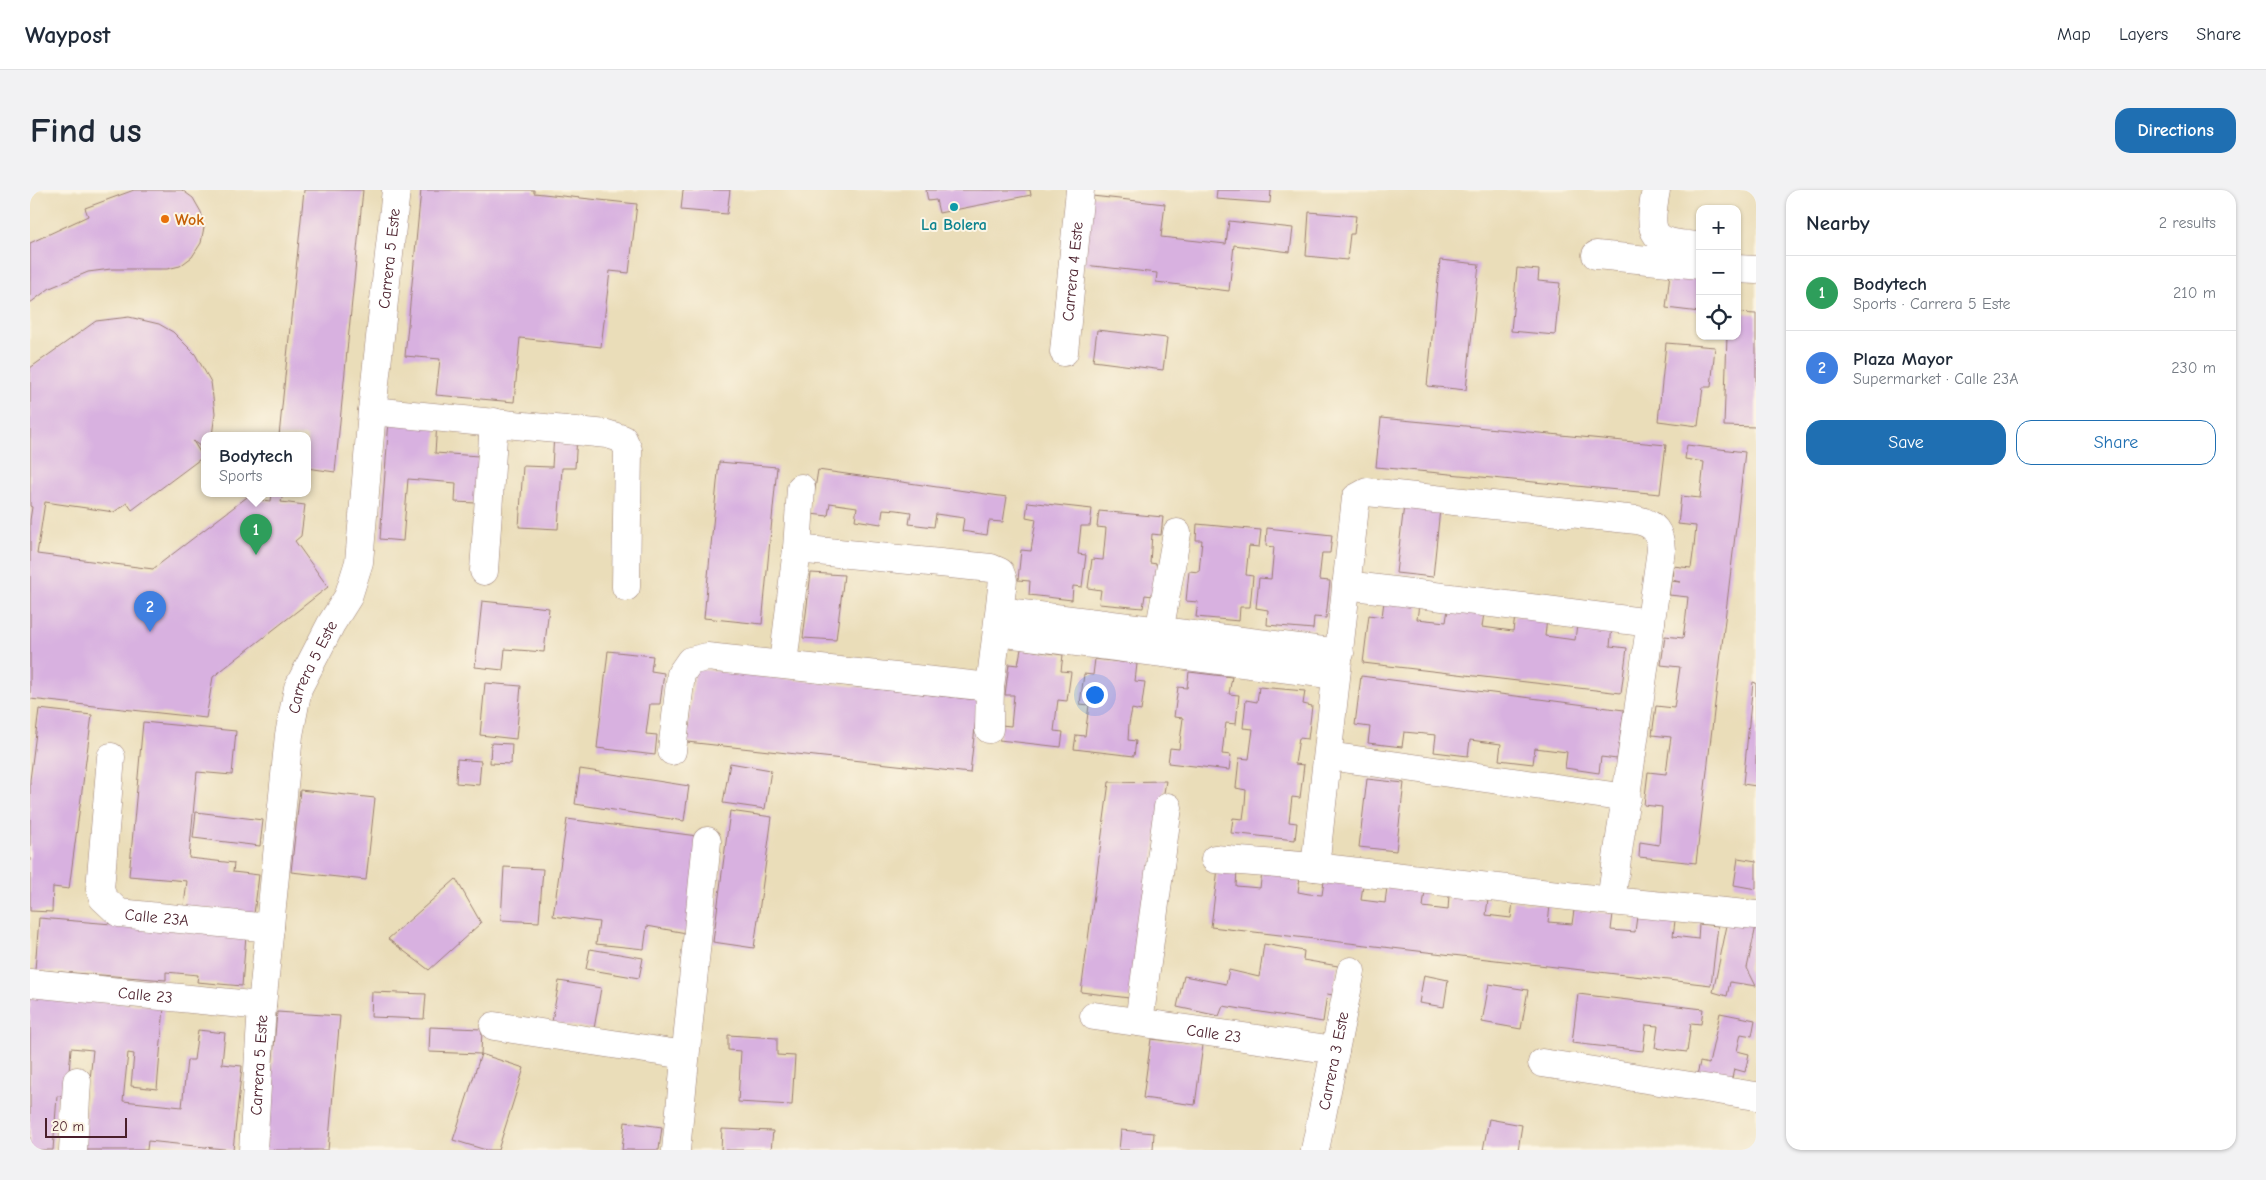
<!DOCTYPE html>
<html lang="en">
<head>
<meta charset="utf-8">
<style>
	:root { --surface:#fff; --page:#f2f2f3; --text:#1f2937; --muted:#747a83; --line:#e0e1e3; --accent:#1f6fb2 }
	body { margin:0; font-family:"Comic Neue",sans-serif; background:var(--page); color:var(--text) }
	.controls { position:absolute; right:15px; top:15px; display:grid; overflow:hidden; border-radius:10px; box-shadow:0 1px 4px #0004 }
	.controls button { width:45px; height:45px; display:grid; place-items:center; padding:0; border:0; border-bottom:1px solid var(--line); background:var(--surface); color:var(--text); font:25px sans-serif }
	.scale { position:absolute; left:15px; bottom:12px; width:82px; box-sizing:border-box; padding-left:5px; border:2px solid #4a1f2b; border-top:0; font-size:14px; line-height:18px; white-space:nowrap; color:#4a1f2b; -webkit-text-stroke:4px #fcf5e5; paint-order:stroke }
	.you { position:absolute; left:1064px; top:504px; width:18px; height:18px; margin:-12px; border:4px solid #fff; border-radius:50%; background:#1a73e8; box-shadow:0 0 0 8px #1a73e833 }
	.badge { display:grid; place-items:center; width:32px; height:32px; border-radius:50%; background:var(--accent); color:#fff; font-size:16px; font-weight:700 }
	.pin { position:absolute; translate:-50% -41px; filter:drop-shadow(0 1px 2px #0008) }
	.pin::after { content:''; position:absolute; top:26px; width:18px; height:15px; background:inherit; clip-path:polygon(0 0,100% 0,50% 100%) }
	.popup { position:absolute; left:171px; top:242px; width:110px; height:65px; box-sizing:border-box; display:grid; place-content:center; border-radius:10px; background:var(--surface); filter:drop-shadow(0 1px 4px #0005); font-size:16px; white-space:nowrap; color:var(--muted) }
	.popup b { font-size:19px; color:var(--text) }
	.popup::after { content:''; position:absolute; left:50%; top:100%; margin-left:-10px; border:10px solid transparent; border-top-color:var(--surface) }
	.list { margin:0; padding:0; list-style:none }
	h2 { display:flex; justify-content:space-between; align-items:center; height:65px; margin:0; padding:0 20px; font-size:21px }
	h2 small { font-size:16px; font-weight:400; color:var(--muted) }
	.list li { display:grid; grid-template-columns:32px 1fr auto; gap:15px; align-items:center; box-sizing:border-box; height:75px; padding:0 20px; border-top:1px solid var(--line) }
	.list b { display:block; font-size:19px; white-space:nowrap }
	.list p { margin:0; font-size:16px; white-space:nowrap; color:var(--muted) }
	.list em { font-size:16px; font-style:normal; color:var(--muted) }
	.actions { display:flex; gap:10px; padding:15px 20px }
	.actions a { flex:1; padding:11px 0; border:1px solid var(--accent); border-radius:15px; text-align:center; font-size:18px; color:var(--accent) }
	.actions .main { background:var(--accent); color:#fff }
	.icon { flex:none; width:28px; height:28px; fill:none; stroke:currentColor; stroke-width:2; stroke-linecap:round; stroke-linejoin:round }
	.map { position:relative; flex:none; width:1726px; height:960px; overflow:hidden; border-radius:15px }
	header { display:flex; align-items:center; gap:30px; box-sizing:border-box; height:70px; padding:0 25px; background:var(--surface); border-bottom:1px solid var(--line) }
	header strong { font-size:24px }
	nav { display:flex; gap:28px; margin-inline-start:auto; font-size:18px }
	.intro { display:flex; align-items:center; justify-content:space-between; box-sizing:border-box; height:120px; padding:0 30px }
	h1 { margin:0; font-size:35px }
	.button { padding:12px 22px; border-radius:15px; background:var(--accent); color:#fff; font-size:18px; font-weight:700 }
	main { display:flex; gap:30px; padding:0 30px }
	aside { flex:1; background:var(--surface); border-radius:15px; box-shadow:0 1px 4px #0004 }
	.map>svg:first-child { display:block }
	.building { fill:#d8b1e0 }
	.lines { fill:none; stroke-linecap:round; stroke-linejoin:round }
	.minor-casing { stroke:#9a7e72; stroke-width:29 }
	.minor { stroke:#fff; stroke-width:28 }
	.culture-dot { fill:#0f9aa8; stroke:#fcf5e5; stroke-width:2 }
	.food-dot { fill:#e8710a; stroke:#fcf5e5; stroke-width:2 }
	.labels { text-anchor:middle; stroke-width:4; stroke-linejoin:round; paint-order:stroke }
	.food-label { font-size:16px; font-weight:bold; fill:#c56008; stroke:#fcf5e5; text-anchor:start }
	.culture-label { font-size:16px; font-weight:bold; fill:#0d838f; stroke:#fcf5e5 }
	.street-label { font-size:16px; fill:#4a1f2b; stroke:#fcf5e5 }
</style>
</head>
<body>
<header>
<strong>Waypost</strong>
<nav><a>Map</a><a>Layers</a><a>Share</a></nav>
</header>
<div class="intro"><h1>Find us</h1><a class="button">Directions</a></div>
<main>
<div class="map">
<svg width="1726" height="960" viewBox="0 0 1726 960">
	<rect width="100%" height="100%" fill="#fcf5e5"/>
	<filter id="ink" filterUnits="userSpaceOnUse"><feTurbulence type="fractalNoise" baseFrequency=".02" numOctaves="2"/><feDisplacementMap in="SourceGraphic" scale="10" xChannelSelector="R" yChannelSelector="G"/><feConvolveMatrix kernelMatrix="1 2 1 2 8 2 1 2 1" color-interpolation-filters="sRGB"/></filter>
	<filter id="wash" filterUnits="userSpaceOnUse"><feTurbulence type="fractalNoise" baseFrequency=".0096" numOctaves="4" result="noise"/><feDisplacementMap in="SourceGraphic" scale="20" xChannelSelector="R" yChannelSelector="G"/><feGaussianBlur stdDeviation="1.12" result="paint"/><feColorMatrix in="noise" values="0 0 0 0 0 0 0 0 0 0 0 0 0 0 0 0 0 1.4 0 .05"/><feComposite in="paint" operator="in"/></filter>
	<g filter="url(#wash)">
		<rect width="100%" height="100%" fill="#eaddb9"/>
		<g id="blocks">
			<g class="building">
				<path d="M104 0H152L163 8 171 22 174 37 171 53 162 67 150 76 137 79H81L58 82 20 98 0 113V53L58 26 55 18Z"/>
				<path d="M274 0H333L305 282 277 278V246H249Z"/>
				<path d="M391 0H504V3L607 14 599 83 580 81 571 157 490 148 484 212 406 205 410 169 375 166Z"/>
				<path d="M653 0H700L697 24 651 20Z"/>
				<path d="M896 0H1000L1001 5 909 23 906 10 898 11Z"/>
				<path d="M1187 0H1241L1240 13 1186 9Z"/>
				<path d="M1062 6 1135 14 1131 47 1196 54 1199 31 1263 38 1260 62 1204 55 1199 101 1126 92 1127 83 1054 75Z"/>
				<path d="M1279 22 1326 26 1324 44H1320L1317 70 1276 66Z"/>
				<path d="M1410 70 1449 74 1436 200 1397 196Z"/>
				<path d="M1487 78 1509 80 1508 91 1530 93 1525 145 1481 141Z"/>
				<path d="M1640 83 1670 86V122L1636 118Z"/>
				<path d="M1707 123 1726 124V237L1694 236 1697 146H1707Z"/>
				<path d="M99 127 129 134 143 142 165 164 181 192 185 223 182 246H175V260L163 251 173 267 102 320 97 313 84 322 15 312 7 364 123 379 221 304H226L231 310 241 311 242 304H253L251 312 275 315 271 346 265 351 298 397 183 487 176 528 0 509V330L2 317 0 316V178L66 131Z"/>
				<path d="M1067 140 1137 148 1133 180 1063 171Z"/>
				<path d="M1636 153 1685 157 1681 197H1673L1668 236 1628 231Z"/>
				<path d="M1351 228 1636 255 1630 304 1346 277Z"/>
				<path d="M359 230 407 233 405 263 449 266 446 313 425 312 426 293 378 289 373 351 350 349Z"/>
				<path d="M524 244 547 246 545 278H532L528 339 489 337 493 276 522 277Z"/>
				<path d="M1657 255 1715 262 1666 673 1609 667 1610 652 1629 655 1632 617 1614 615 1618 582 1636 584 1638 567 1641 547 1622 545 1626 516 1644 518 1650 477 1631 475 1635 446 1653 448 1656 426 1658 407 1639 405 1641 391 1650 392 1642 390 1643 376 1661 378 1664 356 1666 336 1648 334 1651 306 1670 308 1674 272 1655 269Z"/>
				<path d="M689 272 747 277 732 434 674 428Z"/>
				<path d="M788 280 977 307 973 332 959 331 957 345 932 341 934 328 906 324 904 337 879 334 881 322 867 320 853 319 851 334 825 330 827 317 813 315 800 313 798 326 781 324Z"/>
				<path d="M998 312 1062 319 1060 336H1051L1048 364 1056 365 1052 397 1043 396 1042 410 999 405 1000 391 988 390 991 360 1001 361 1006 329 996 327Z"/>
				<path d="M1374 315 1410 319 1403 387 1366 383Z"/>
				<path d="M1069 321 1133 327 1131 345 1122 344 1120 373 1127 374 1123 406 1115 405 1113 418 1069 414 1071 400 1058 398 1062 369 1073 370 1076 338 1067 337Z"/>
				<path d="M1167 334 1231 340 1229 357 1219 356 1216 385 1223 386 1220 417H1210L1209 431 1166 427 1168 412 1156 411 1159 381 1169 382 1172 350H1166Z"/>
				<path d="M1237 338 1302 345 1300 363H1292L1289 390 1300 391 1296 428 1284 427 1283 439 1237 435 1238 420 1226 418 1229 388 1241 389 1244 357 1236 356Z"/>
				<path d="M781 383 814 385 806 450 773 448Z"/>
				<path d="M452 411 519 418 514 462 475 459 473 480 445 477Z"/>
				<path d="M1354 411 1389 415 1387 429 1416 432 1418 419 1454 423 1452 437 1483 441 1485 426 1517 429 1515 446 1545 450 1547 434 1582 437 1580 456 1597 458 1591 503 1333 473 1339 425 1352 427Z"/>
				<path d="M991 459 1033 465 1031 481 1041 482 1037 511 1028 510 1024 541 1033 542 1031 557 969 550 971 535 981 536 984 505H975L979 474 988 475Z"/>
				<path d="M578 461 623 466 621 481 634 483 630 514H620L616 544 627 545 625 565 567 558Z"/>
				<path d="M1065 469 1107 474 1105 491 1115 492 1111 521 1102 519 1099 534 1098 550 1106 551 1104 566 1044 559 1046 545 1055 546 1059 515 1050 514 1054 484 1063 485Z"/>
				<path d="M665 479 948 510 940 583 657 552Z"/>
				<path d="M1159 482 1202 487 1199 504 1209 505 1206 534 1196 533 1194 547 1192 564 1201 565 1199 580 1138 573 1140 558 1149 559 1153 528 1144 527 1148 497 1157 498Z"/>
				<path d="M1331 486 1594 520 1587 569 1571 567 1569 583 1535 578 1537 562 1505 558 1503 574 1469 570 1471 554 1440 550 1438 566 1404 562 1406 545 1374 542 1372 557 1338 553 1340 537 1325 535Z"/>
				<path d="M1723 492 1726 493V596L1713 594Z"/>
				<path d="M455 493 491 496 486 549 450 545Z"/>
				<path d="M1229 497 1275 501 1273 514 1282 516 1278 549 1269 548 1265 574 1274 575 1270 608 1262 607 1259 632 1267 633 1265 650 1201 643 1203 628 1213 629 1215 614 1216 600 1206 598 1209 568 1219 569 1223 539 1213 538 1216 510 1227 512Z"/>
				<path d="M9 519 62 525 39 699 23 697 22 722 0 721V590Z"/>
				<path d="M113 532 206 541 202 585 167 582 159 668 204 673 203 682 229 685 224 724 154 716 157 691 99 686Z"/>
				<path d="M461 553 482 554 481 574 460 573Z"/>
				<path d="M427 569 451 571 449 595 426 593Z"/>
				<path d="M700 573 741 580 735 619 693 613Z"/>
				<path d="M550 579 659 596 654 631 545 614Z"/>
				<path d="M1337 589 1374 593 1366 661 1329 657Z"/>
				<path d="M1136 591 1099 808 1051 802 1079 592Z"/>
				<path d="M270 600 345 608 336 690 261 682Z"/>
				<path d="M700 621 742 627 724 758 683 752Z"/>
				<path d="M166 622 233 630 230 656 163 648Z"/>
				<path d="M537 629 675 647 662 744 617 736 614 759 566 754 569 732 523 726Z"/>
				<path d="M1708 668 1726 671V699L1704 695Z"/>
				<path d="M474 677 513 679 509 732 471 730Z"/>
				<path d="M1188 678 1207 680 1206 696 1230 698 1232 682 1270 687 1268 702 1279 704 1292 705 1294 691 1333 695 1331 710 1355 713 1357 697 1395 701 1393 717 1418 720 1419 705 1458 709 1456 725 1481 728 1483 711 1520 716 1518 732 1542 734 1544 720 1583 724 1581 740 1605 742 1607 726 1645 731 1643 746 1668 749 1669 734 1688 736 1681 795 1181 737Z"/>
				<path d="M426 689 451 733 399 780 358 749Z"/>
				<path d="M1699 726 1726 736 1717 778 1726 796 1700 792 1697 806 1683 802Z"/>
				<path d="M9 728 216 745 212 796 167 792 168 785 136 782V790L5 780Z"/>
				<path d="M1234 754 1274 761 1273 770 1308 776 1303 805 1297 804 1293 832 1193 816 1189 826 1147 817 1154 786 1196 794 1199 780 1229 787Z"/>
				<path d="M560 759 613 768 609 788 556 779Z"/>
				<path d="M1394 785 1418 790 1414 817 1389 813Z"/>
				<path d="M529 791 571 798 564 839 522 832Z"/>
				<path d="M1459 794 1498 800 1491 839 1452 832Z"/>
				<path d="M342 802 396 804 394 829 341 827Z"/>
				<path d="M1548 804 1673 819 1671 834 1661 833 1657 862 1625 858 1628 836 1616 835 1613 861 1542 853Z"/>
				<path d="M0 805 134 817 127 899 101 896 104 864 98 863 93 911 152 917 157 870H164L168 840 195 843 192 874 212 876 203 960 118 951 117 960H53L63 860 41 858 37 907 27 906 23 960H0Z"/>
				<path d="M247 822 310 826 298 960H235Z"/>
				<path d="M1690 823 1725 830 1722 846 1711 844 1707 861 1719 864 1715 882 1704 879 1701 893 1667 885 1670 872 1679 874Z"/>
				<path d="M400 837 452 839 451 864 399 862Z"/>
				<path d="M698 845 747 848V865L765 866 762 915 708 912 711 861 698 860Z"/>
				<path d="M1121 849 1173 855 1165 915 1113 908Z"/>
				<path d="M451 864 494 878 468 960H456L423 950Z"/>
				<path d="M1459 929 1492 935 1488 960H1453Z"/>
				<path d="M595 932 632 937 629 960H592Z"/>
				<path d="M692 939 743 941 741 960H691Z"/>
				<path d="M1091 940 1124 943 1123 960H1089Z"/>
			</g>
		</g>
	</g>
	<g filter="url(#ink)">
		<use href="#blocks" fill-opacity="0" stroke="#9a7e72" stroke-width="1"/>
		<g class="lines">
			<defs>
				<g id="minor">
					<path d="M1626 0C1617 47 1622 53 1670 56"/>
					<path d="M1566 65 1670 75"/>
					<path d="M1707 79 1726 80"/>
					<path id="s1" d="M1034 162 1050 0"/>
					<path d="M342 221 577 244 593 249 598 260 596 397"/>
					<path d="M767 359 961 378 970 382 973 390 960 497 959 539"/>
					<path d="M454 381 464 232"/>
					<path d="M1316 395 1621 433"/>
					<path d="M970 421 1310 463"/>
					<path d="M967 442 1306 485"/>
					<path d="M1126 459 1147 343"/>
					<path d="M753 474 767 359 771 298"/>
					<path d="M642 561 651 484 660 471 677 467 960 497"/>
					<path d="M1298 566 1597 608"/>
					<path id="s2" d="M81 567 70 699 73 708 89 723 240 738"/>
					<path d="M1185 669 1285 677 1581 711 1726 725"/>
					<path d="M1285 677 1326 308 1337 302 1607 330C1625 334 1630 342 1631 360L1581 711"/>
					<path id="s3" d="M0 793 232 816"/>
					<path id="s4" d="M1064 826 1305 860"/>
					<path d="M1109 832 1138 617"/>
					<path d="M464 836 655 865"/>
					<path d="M1512 873 1726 906"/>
					<path d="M43 960 47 891"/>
					<path id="s5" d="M223 960 232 816 259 545 268 498 301 434 318 407 329 372 342 221 366 0"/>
					<path d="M646 960 677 651"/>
					<path id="s6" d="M1285 960 1321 781"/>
				</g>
			</defs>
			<use href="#minor" class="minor-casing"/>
			<use href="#minor" class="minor"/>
		</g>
	</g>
	<circle class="culture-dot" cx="924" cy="17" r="5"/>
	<circle class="food-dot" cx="135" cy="29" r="5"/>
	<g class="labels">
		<g class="food-label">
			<text x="145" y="35">Wok</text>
		</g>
		<g class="culture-label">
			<text x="924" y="40">La Bolera</text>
		</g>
		<g class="street-label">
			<text dy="6" stroke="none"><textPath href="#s5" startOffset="910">Carrera 5 Este</textPath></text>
			<text dy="6" stroke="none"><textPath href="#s1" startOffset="81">Carrera 4 Este</textPath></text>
			<text dy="6" stroke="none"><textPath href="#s5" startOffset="489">Carrera 5 Este</textPath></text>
			<text dy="6" stroke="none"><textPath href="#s2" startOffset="202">Calle 23A</textPath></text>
			<text dy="6" stroke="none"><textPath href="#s3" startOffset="116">Calle 23</textPath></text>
			<text dy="6" stroke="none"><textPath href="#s4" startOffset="121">Calle 23</textPath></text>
			<text dy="6" stroke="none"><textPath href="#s6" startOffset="91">Carrera 3 Este</textPath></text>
			<text dy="6" stroke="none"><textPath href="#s5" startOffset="85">Carrera 5 Este</textPath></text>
		</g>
	</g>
</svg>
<div class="controls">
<button>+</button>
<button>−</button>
<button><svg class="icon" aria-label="locate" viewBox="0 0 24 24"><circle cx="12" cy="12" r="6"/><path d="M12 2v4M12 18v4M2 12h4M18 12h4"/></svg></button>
</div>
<div class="scale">20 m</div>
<div class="you"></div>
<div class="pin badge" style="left:226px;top:365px;background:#2e9e5b">1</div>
<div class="popup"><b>Bodytech</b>Sports</div>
<div class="pin badge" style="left:120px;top:442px;background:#3f7fe0">2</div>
</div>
<aside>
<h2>Nearby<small>2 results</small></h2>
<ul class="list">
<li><span class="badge" style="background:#2e9e5b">1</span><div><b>Bodytech</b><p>Sports · Carrera 5 Este</p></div><em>210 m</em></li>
<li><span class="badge" style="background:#3f7fe0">2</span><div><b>Plaza Mayor</b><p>Supermarket · Calle 23A</p></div><em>230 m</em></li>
</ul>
<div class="actions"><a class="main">Save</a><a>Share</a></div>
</aside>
</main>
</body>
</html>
